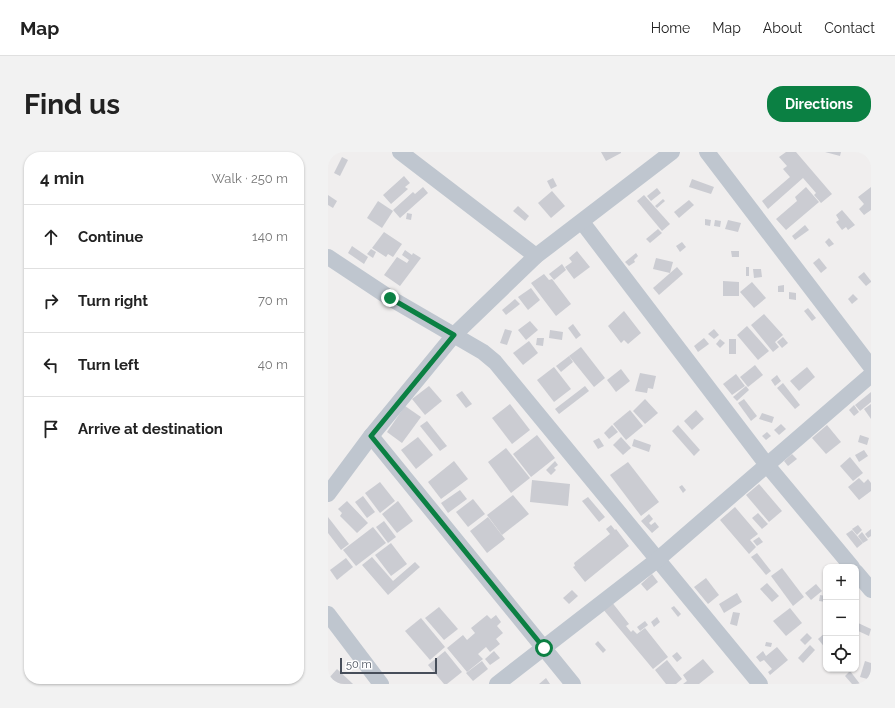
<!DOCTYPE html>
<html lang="en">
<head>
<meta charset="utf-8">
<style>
	:root { --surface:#fff; --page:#f2f2f2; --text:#222; --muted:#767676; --line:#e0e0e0; --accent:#0b8043 }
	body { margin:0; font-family:Raleway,sans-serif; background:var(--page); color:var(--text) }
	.controls { position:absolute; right:12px; bottom:12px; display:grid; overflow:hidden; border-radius:8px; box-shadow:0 1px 3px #0004 }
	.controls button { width:36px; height:36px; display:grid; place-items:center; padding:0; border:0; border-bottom:1px solid var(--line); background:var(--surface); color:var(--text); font:20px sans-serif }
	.scale { position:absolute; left:12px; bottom:10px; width:97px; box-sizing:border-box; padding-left:4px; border:2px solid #474e5a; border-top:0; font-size:11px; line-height:14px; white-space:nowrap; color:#474e5a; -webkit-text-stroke:3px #fff; paint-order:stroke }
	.stop { position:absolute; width:12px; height:12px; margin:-9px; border:3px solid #0b8043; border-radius:50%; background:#fff }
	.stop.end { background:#0b8043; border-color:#fff; box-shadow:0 1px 4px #0008 }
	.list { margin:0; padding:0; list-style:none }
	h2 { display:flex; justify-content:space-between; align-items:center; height:52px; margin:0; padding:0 16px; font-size:17px }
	h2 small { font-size:13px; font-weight:400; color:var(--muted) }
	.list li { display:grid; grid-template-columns:26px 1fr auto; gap:12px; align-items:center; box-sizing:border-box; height:64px; padding:0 16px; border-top:1px solid var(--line) }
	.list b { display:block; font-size:15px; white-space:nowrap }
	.list em { font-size:13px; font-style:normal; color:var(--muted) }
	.icon { flex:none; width:22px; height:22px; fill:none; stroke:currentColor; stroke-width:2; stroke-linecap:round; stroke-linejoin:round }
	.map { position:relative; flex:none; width:543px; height:532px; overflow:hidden; border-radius:16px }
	header { display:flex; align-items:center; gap:24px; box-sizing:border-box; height:56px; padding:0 20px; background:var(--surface); border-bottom:1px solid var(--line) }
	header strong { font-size:19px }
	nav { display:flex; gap:22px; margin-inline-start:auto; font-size:14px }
	.intro { display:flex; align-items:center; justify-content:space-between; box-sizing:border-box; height:96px; padding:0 24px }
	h1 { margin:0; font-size:28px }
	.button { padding:10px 18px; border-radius:16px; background:var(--accent); color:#fff; font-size:14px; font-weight:700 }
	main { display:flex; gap:24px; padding:0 24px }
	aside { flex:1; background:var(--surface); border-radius:16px; box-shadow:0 1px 3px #0004 }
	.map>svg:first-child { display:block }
	.building { fill:#cbccd2 }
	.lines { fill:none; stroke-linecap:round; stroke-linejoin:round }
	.minor { stroke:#bfc6cf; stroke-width:16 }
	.route { stroke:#0b8043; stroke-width:5 }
</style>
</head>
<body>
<header>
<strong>Map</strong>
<nav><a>Home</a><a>Map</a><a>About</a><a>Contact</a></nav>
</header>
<div class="intro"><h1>Find us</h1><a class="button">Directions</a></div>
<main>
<aside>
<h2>4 min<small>Walk · 250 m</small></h2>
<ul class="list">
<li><svg class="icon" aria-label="ahead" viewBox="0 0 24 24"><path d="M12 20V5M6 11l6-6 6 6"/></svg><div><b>Continue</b></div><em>140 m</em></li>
<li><svg class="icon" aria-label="right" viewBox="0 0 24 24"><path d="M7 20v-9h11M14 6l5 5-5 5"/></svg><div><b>Turn right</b></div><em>70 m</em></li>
<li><svg class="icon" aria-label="left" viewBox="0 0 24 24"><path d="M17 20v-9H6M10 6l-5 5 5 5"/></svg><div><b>Turn left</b></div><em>40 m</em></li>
<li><svg class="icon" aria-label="arrive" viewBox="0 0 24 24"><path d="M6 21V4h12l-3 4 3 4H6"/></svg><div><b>Arrive at destination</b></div></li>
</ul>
</aside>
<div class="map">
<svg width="543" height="532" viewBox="0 0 543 532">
	<rect width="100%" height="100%" fill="#f0eeee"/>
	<g class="building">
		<path d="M273 0H293V1L278 9Z"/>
		<path d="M458 0H468L504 42 493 51 486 43 488 41 475 26 440 57 434 49 462 25 455 17 459 14 451 5Z"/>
		<path d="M497 0H513L512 4Z"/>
		<path d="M14 5 20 8 12 24 6 21Z"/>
		<path d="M76 24 82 31 77 35 80 37 63 52 55 43Z"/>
		<path d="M225 26 229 34 223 37 219 29Z"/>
		<path d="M364 27 386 35 383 42 361 35Z"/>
		<path d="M95 35 100 41 72 66 65 58 85 40 87 42Z"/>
		<path d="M478 35 491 50 458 78 448 67 469 49 467 45Z"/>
		<path d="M543 35V58L536 63 531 57 536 52 530 45Z"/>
		<path d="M329 36 333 41 323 49 319 44Z"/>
		<path d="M224 39 237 54 223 66 210 51Z"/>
		<path d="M0 43 9 49 5 56 0 53Z"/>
		<path d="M316 43 342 72 334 79 309 49Z"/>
		<path d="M335 47 337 49 329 56 327 54Z"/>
		<path d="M361 48 366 53 351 66 346 60Z"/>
		<path d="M50 49 65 59 54 76 39 66Z"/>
		<path d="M190 54 201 64 197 69 185 59Z"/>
		<path d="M514 58 527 73 520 78 518 75 514 78 508 70 511 68 508 63Z"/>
		<path d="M79 61 84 62 83 68 78 67Z"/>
		<path d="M377 67 383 68 382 74 377 73Z"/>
		<path d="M387 68 393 69 392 75 386 74Z"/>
		<path d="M400 68 413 71 410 80 397 77Z"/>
		<path d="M477 73 481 78 467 88 464 84Z"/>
		<path d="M330 77 334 81 322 91 318 87Z"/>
		<path d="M56 80 74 92 65 105 60 102 58 105 44 96Z"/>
		<path d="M501 86 506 92 501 95 497 90Z"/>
		<path d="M354 90 358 95 352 100 348 94Z"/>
		<path d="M24 94 40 105 36 112 20 101Z"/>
		<path d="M43 97 48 100 45 106 39 102Z"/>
		<path d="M77 98 84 103 85 101 93 106 72 134 56 123 69 105 79 111 81 108 74 103Z"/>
		<path d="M249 99 262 115 246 127 237 115 244 110 241 106Z"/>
		<path d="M403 99H411V105H404Z"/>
		<path d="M308 101 310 104 306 108 307 110 301 114 297 110Z"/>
		<path d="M328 106 345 110 342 121 325 117Z"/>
		<path d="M491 106 499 116 493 121 485 111Z"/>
		<path d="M234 112 238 118 226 128 221 122Z"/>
		<path d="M349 115 355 122 331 143 325 136Z"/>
		<rect x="418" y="115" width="3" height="9"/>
		<path d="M425 117H433L434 125 426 126Z"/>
		<path d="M536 120 543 129V130L538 134 530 125Z"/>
		<path d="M216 122 221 128 224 127 243 152 228 164 203 131Z"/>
		<path d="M395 129 411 130V144H395Z"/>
		<path d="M424 130 438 146 426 156 412 140Z"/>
		<path d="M456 133V140H450V134Z"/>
		<path d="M203 136 212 148 200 158 190 145Z"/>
		<path d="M461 140 468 141V148L461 147Z"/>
		<path d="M525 142 530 147 524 152 520 147Z"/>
		<path d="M187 147 192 152 178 163 174 158Z"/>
		<path d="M480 156 488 166 484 169 476 159Z"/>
		<path d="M296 159 313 181 300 192 296 188 293 191 280 174Z"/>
		<path d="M436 162 455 183 447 190 451 195 445 200 423 173Z"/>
		<path d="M202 169 210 178 198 188 190 178Z"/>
		<path d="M245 172 253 183 248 187 240 176Z"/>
		<path d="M419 174 441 199 430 208 409 183Z"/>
		<path d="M177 177 184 179 179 193 172 191Z"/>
		<path d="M386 177 391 183 386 187 380 182Z"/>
		<path d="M222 178 235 180 234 188 221 186Z"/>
		<path d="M455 185 460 191 454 196 449 190Z"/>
		<path d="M209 186H216L215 194 208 193Z"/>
		<path d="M376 186 381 192 370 200 366 194Z"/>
		<path d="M392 187 397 191 392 196 388 192Z"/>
		<rect x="401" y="187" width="7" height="15"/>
		<path d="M201 189 210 201 195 213 185 201Z"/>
		<path d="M253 195 277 226 266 235 241 204Z"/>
		<path d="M241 204 245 210 233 220 228 214Z"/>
		<path d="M427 213 435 223 420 235 412 225Z"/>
		<path d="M226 215 243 237 226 250 209 228Z"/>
		<path d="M479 215 487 225 471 239 462 229Z"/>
		<path d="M293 217 302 229 288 240 279 228Z"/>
		<path d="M312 221 328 224 325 237 320 236 319 241 307 239Z"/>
		<path d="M408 222 417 234 404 243 395 232Z"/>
		<path d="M449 223 453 229 447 234 443 228Z"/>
		<path d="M455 231 472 253 467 257 449 236Z"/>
		<path d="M101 234 114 249 97 263 84 247Z"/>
		<path d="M257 234 261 239 231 262 227 257Z"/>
		<path d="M418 234 421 238 409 249 405 245Z"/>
		<path d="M134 239 144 252 138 256 128 243Z"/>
		<path d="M543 240V250L532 259 527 253Z"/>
		<path d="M317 247 330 261 317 272 305 259Z"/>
		<path d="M416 247 429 264 423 269 410 251Z"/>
		<path d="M182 252 202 278 184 292 164 266Z"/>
		<path d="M543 252V267L536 257Z"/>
		<path d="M526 253 531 260 526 264 521 258Z"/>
		<path d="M77 254 93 265 74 291 59 280Z"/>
		<path d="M302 258 315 274 298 288 285 272Z"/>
		<path d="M368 258 376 267 364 278 356 269Z"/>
		<path d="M434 261 446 265 444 271 431 267Z"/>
		<path d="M99 269 119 294 112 299 92 274Z"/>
		<path d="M453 272 458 277 451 283 446 278Z"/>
		<path d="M284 273 290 280 281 287 276 281Z"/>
		<path d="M350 273 372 298 366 304 344 279Z"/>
		<path d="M499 273 513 290 498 302 484 286Z"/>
		<path d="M439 280 443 284 438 288 434 284Z"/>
		<path d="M209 283 227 306 203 325 185 302Z"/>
		<path d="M532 283 541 286 539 293 530 290Z"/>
		<path d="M90 285 105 303 88 317 73 298Z"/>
		<path d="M293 285 303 296 295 303 285 293Z"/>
		<path d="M271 286 276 294 270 297 265 289Z"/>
		<path d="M306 287 323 293 321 300 304 294Z"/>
		<path d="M178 296 202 326 183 341 160 310Z"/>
		<path d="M536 298 540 304 531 310 527 303Z"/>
		<path d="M464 302 469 307 460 314 456 309Z"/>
		<path d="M522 305 535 321 525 329 512 314Z"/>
		<path d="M126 309 140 327 113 347 100 330Z"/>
		<path d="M227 309 230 313 226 316 228 318 223 323 218 318Z"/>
		<path d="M300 310 331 350 313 364 282 323Z"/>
		<path d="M531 326 536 331 540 327 543 331V339L531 348 520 335Z"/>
		<path d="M204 328 242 332 240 354 202 350Z"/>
		<path d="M52 330 67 349 52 361 37 341Z"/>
		<path d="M431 332 454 359 441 370 418 343Z"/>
		<path d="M354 333 358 338 355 341 351 335Z"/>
		<path d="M132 338 139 347 120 361 113 351Z"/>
		<path d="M185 343 201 362 174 383 159 363Z"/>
		<path d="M35 344 47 360 39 366 27 350Z"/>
		<path d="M260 345 277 365 271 370 254 349Z"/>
		<path d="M145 347 157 362 140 375 128 360Z"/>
		<path d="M19 349 40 371 29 381 12 364 14 361 10 357Z"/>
		<path d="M70 349 85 369 69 381 54 362Z"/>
		<path d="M407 355 430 382 422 388 428 395 421 402 392 368Z"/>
		<path d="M430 361 440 372 434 377 424 366Z"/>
		<path d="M321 362 325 367 321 371 323 373 327 370 331 375 324 381 313 369Z"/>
		<path d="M0 365 21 392 13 398 0 381Z"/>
		<path d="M160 365 177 387 159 401 142 379Z"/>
		<path d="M56 369 68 385 60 391 48 375Z"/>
		<path d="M283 373 287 378 288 377 301 394 257 430 245 415 247 414 246 411 282 382 278 377Z"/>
		<path d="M530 373 534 378 529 383 524 377Z"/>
		<path d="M45 375 58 391 28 414 15 398Z"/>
		<path d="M543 377V384L540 386 537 382Z"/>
		<path d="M524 378 535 391 529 396 518 382Z"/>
		<path d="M534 380 540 388 535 391 530 384Z"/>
		<path d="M431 385 435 390 429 394 425 389Z"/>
		<path d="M63 391 79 412 63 424 47 403Z"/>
		<path d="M429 401 443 419 438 423 423 405Z"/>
		<path d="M44 405 65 429 87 410 92 415 60 443 34 413Z"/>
		<path d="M18 406 25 415 9 428 2 418Z"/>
		<path d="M454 416 476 445 465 454 443 424Z"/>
		<path d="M324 422 330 430 319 439 313 432Z"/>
		<path d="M378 426 391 443 380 452 366 435Z"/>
		<path d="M439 431 451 444 444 450 432 437Z"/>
		<path d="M488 432 494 439 483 448 477 441Z"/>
		<path d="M244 438 250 444 241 452 235 446Z"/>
		<path d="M409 441 414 450 396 461 391 452Z"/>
		<path d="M492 443 498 444V450L491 449Z"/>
		<path d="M283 449 301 472 298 474 303 480 305 478 309 482 317 476 340 505 325 517 274 456Z"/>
		<path d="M346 454 353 462 350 465 343 456Z"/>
		<path d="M111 455 130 477 116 488 97 466Z"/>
		<path d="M462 456 474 471 458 484 445 469Z"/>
		<path d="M405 460 412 461 409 474 402 472Z"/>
		<path d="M159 463 163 467 168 463 173 470 169 474 175 481 168 487 172 492 162 500 158 495 150 502 155 507 139 520 119 496 135 483 139 488 147 481 143 476Z"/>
		<path d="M329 465 332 470 326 475 323 470Z"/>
		<path d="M93 466 117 495 102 508 77 479Z"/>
		<path d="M317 469 320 473 312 479 309 475Z"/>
		<path d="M528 470 543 477 541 484 528 478Z"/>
		<path d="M498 480V497L490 487Z"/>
		<path d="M479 481 484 486 477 493 472 488Z"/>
		<path d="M270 489 278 498 275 501 267 492Z"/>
		<path d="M438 490 444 491 443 495 437 494Z"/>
		<path d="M482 493 487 498 475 511 470 506Z"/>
		<path d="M449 495 460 508 442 523 440 520 444 517 436 508 432 510 428 505 435 499 438 504Z"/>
		<path d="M117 499 134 520 119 532H116L100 513Z"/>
		<path d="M166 499 172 506 162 513 157 507Z"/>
		<path d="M349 500 354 506 349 510 344 504Z"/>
		<path d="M375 507 386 520 371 532H355L359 529 355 523Z"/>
		<path d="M339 508 354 527 348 532H338L327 518Z"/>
		<path d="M154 509 160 517 145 529 138 521Z"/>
		<path d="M537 509 543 511V528L532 525Z"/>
		<path d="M9 517 25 532H0V527Z"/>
		<path d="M522 519 532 532H524L517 524Z"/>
		<path d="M218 526 222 532H211Z"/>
	</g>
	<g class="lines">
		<g class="minor">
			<path d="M72 0 208 104"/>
			<path d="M379 0 543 215"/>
			<path d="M254 70 439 313 524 415"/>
			<path d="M0 105 62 146 155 200 167 210 432 532"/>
			<path d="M43 284 245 532"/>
			<path d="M0 342 43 284 126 183 208 104 344 0"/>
			<path d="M528 420 543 438"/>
			<path d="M0 462 53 532"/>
			<path d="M169 532 329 408 543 223"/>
		</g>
	</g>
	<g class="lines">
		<path class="route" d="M62 146 126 183 43 284 216 496"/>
	</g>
</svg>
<div class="controls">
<button>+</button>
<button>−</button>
<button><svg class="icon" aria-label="locate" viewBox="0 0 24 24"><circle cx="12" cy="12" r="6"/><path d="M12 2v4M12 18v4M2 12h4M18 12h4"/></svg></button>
</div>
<div class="scale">50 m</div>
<div class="stop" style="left:216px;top:496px"></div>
<div class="stop end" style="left:62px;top:146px"></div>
</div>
</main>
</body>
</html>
